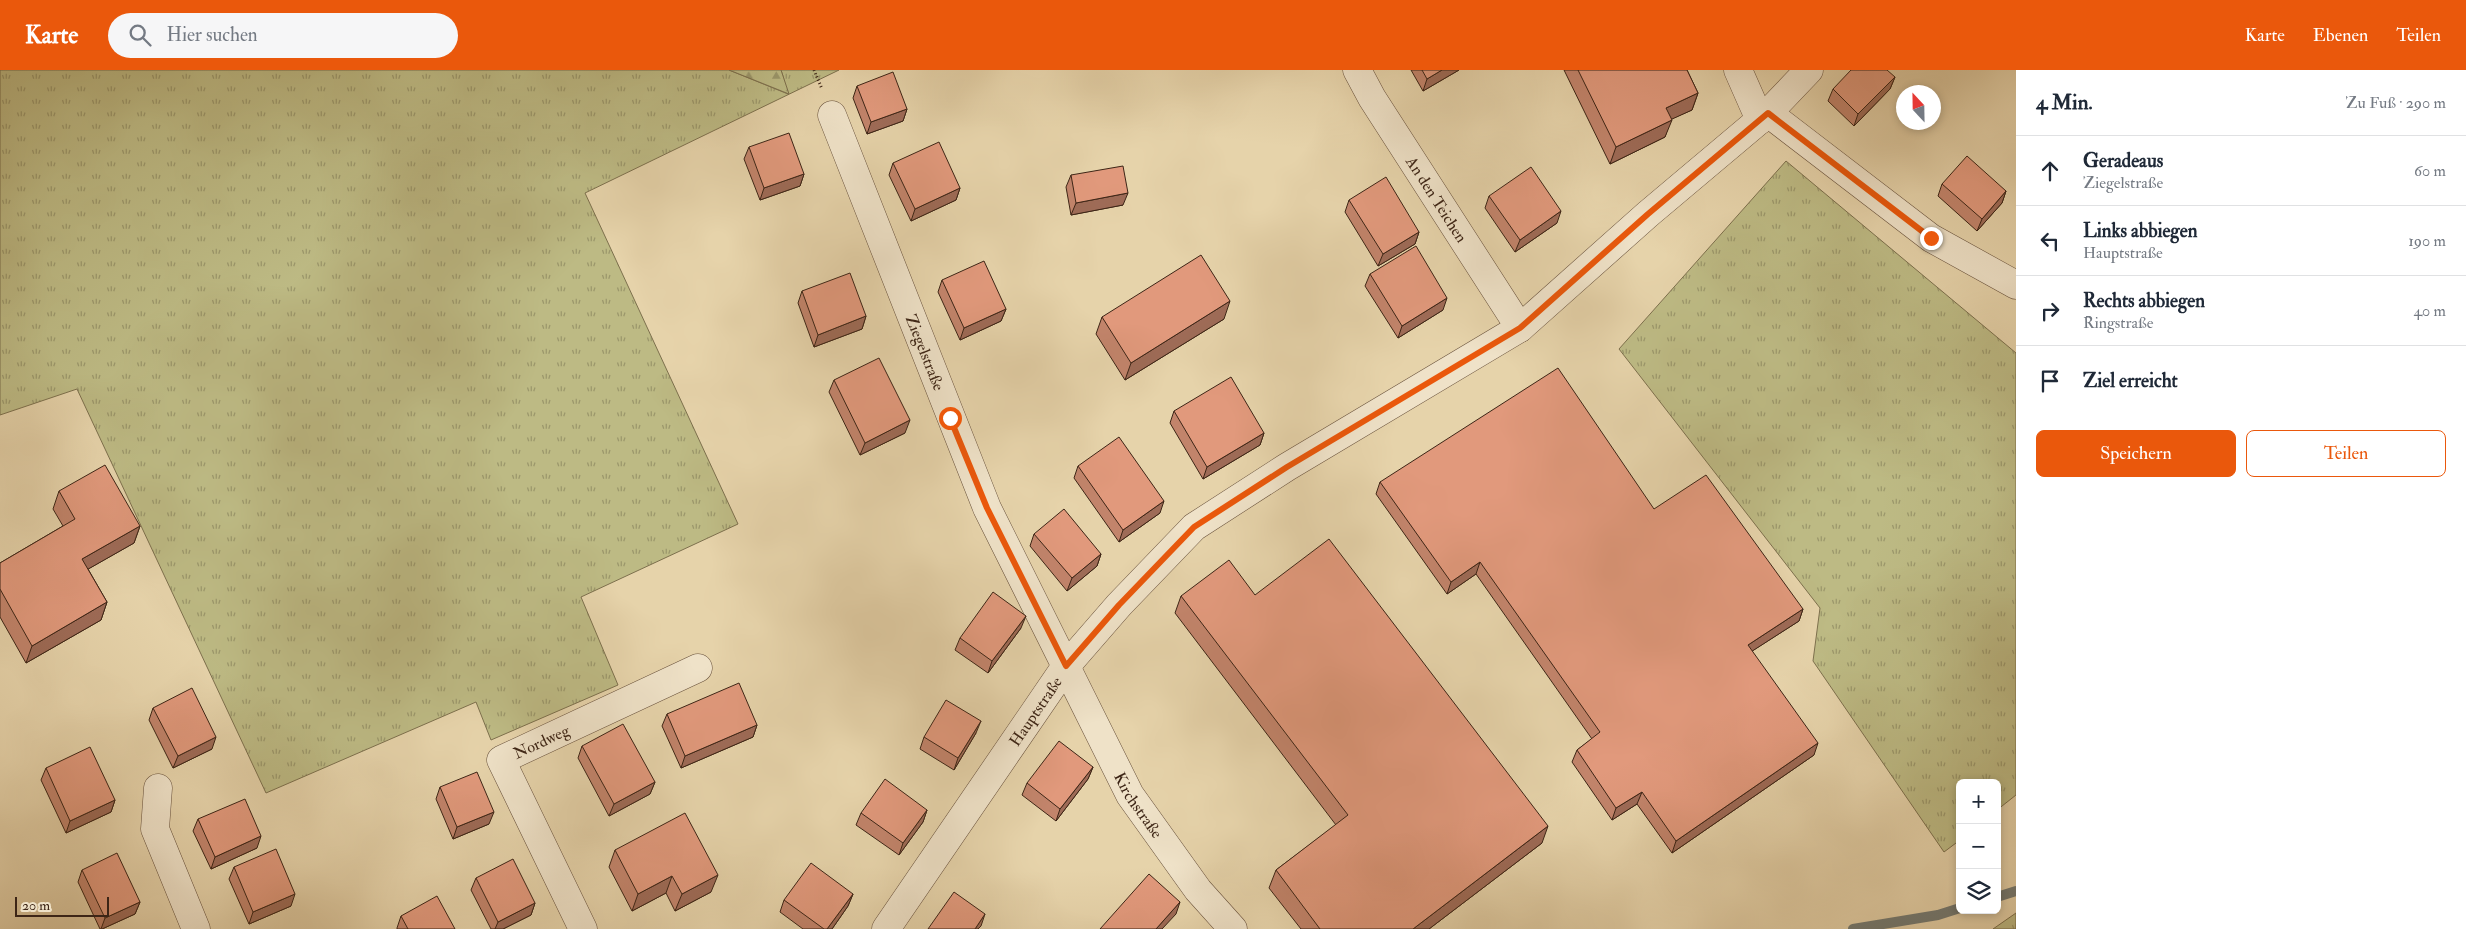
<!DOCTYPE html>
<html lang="de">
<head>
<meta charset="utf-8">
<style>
	:root { --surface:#fff; --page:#f6f6f7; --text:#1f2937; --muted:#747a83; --line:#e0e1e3; --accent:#ea580c }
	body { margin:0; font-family:"IM FELL Double Pica",serif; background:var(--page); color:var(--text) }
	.controls { position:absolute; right:15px; bottom:15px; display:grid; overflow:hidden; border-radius:8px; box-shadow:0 2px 8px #0003 }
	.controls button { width:45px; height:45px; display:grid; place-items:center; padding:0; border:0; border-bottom:1px solid var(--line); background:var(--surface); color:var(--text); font:25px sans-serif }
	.compass { position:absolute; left:1896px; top:15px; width:45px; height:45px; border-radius:50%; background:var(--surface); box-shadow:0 2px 8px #0003; rotate:338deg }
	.scale { position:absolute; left:15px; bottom:12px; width:94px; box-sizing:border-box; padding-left:5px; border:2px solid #3d2516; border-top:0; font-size:14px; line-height:18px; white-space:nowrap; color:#3d2516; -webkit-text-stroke:4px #efe2c8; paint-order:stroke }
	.stop { position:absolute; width:15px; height:15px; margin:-11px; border:4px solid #ea580c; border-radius:50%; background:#fff }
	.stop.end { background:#ea580c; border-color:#fff; box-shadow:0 1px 5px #0008 }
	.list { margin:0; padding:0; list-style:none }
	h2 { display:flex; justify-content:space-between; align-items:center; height:65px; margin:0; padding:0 20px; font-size:21px }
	h2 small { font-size:16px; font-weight:400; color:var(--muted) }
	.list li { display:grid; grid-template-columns:32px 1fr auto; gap:15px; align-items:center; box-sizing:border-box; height:70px; padding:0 20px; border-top:1px solid var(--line) }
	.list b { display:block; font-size:19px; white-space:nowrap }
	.list p { margin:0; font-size:16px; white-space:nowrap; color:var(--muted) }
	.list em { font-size:16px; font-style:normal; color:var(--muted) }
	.actions { display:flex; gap:10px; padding:15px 20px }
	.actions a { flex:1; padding:11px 0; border:1px solid var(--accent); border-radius:8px; text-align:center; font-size:18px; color:var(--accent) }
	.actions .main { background:var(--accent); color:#fff }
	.icon { flex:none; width:28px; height:28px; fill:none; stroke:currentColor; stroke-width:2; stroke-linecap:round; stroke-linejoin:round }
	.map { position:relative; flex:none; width:2016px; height:859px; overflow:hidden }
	header { display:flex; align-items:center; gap:30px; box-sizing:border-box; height:70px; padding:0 25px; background:var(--accent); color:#fff }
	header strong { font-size:24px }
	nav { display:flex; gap:28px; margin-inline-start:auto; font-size:18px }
	.search { width:350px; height:45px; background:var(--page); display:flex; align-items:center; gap:12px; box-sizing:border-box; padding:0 18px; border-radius:28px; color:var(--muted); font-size:19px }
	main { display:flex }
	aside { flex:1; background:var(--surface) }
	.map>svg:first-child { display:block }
	.grass { fill:url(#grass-tufts); stroke:#7d704d }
	.forest { fill:url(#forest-firs); stroke:#7d704d }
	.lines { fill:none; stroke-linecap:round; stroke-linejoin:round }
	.stream { stroke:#757c75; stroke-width:10 }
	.minor-casing { stroke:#67503b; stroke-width:29 }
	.path { stroke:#3d2516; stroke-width:3; stroke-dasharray:1 2.5; stroke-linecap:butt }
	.minor { stroke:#efe2c8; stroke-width:28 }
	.wall { fill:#c2846b; stroke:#3d2516 }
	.shaded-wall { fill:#9e6b57; stroke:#3d2516 }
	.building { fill:#e1997c; stroke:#3d2516 }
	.route { stroke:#ea580c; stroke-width:6 }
	.labels { text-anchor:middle; stroke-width:4; stroke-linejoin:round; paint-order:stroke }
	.street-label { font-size:16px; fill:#3d2516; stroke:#efe2c8 }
</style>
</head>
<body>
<header>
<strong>Karte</strong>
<div class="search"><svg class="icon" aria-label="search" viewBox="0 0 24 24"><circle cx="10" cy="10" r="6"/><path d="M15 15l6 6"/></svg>Hier suchen</div>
<nav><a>Karte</a><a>Ebenen</a><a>Teilen</a></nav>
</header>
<main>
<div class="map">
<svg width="2016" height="859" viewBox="0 0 2016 859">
	<defs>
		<pattern id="grass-tufts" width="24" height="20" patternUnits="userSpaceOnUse" patternTransform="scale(1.25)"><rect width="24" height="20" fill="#bdba84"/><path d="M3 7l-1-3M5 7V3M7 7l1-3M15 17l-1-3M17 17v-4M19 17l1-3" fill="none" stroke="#9b976b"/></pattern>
		<pattern id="forest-firs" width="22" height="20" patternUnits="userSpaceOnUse" patternTransform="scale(1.25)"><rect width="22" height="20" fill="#bdba84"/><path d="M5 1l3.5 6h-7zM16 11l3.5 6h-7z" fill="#9b976b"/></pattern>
	</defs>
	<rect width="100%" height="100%" fill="#e6d3aa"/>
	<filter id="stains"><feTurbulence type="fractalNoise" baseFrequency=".004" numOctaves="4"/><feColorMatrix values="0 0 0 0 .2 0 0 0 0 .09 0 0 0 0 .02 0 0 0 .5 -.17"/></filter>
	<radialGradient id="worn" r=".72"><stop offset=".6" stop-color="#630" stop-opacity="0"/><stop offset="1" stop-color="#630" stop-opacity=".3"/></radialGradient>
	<g class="grass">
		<path d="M0 0H729L788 24 781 0H839L585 123 738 454 581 527 618 615 491 670 476 632 266 723 77 319 0 345Z"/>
		<path d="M1786 91 2016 283V725L1997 740V713H1960V770L1944 782 1813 591 1820 538 1619 279Z"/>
		<path d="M2016 843V859H1993Z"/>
	</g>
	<path class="forest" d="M729 0H781L789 24Z"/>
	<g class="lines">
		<g class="stream">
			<path d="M1997 827 2016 821"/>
			<path d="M1853 859 1938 845 1960 838"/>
		</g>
		<defs>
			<g id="minor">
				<path id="s1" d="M1357 0 1372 28 1520 258"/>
				<path d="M1738 0 1760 50"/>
				<path d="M1768 43 1931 168 2016 215"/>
				<path id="s2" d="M832 45 987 438 1130 725 1198 820 1233 859"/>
				<path d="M158 718 155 759 196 859"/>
				<path id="s3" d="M583 859 501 690 698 598"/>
				<path id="s4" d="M886 859 1066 596 1119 535 1194 457 1287 397 1520 258 1648 144 1768 43 1809 0"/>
			</g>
		</defs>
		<use href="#minor" class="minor-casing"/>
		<path class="path" d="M814 0 822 19"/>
		<use href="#minor" class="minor"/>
	</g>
	<g class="wall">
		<path d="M1411 0H1459L1423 21Z"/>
		<path d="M1564 0H1687L1698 23 1692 40 1671 49 1665 67 1610 94Z"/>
		<path d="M1895 7 1890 19 1854 56 1828 31 1833 19Z"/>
		<path d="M857 16 907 39 903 51 867 64 853 28Z"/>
		<path d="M749 77 804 104 800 116 760 130 744 89Z"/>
		<path d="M893 93 960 118 956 130 911 151 889 105Z"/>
		<path d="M1071 105 1123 135 1071 145 1066 117Z"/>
		<path d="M1942 114 2006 121 2002 133 1977 161 1938 126Z"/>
		<path d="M1489 126 1557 153 1515 182 1485 138Z"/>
		<path d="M1349 130 1419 162 1415 174 1378 196 1345 142Z"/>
		<path d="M1370 204 1443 240 1398 268 1365 216Z"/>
		<path d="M942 210 1006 239 1001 251 960 270 938 222Z"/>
		<path d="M802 221 866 246 862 259 814 277 798 233Z"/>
		<path d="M1102 247 1224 249 1125 310 1096 264Z"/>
		<path d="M834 310 905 363 860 385 829 322Z"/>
		<path d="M1174 341 1264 363 1260 375 1203 409 1170 353Z"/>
		<path d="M1078 396 1160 443 1119 472 1074 408Z"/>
		<path d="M1380 412 1654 439 1803 539 1799 551 1752 581 1814 685 1672 783 1637 734 1612 750 1572 692 1577 680 1592 669 1476 504 1447 524 1376 424Z"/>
		<path d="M59 421 140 456 134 473 88 499 107 532 101 550 26 593 0 547V493L63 456 53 439Z"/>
		<path d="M1034 464 1101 484 1097 496 1067 521 1030 476Z"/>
		<path d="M1255 525 1542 773 1429 859H1301L1269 818 1276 800 1336 755 1175 543 1181 526Z"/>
		<path d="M1021 558 988 603 955 580 960 568Z"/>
		<path d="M153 638 212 679 173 698 149 650Z"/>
		<path d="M667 644 757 655 753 667 681 698 662 656Z"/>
		<path d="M976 663 954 700 920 679 924 667Z"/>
		<path d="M582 676 655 712 650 724 609 746 578 688Z"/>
		<path d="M1093 697 1088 709 1056 751 1022 725 1027 713Z"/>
		<path d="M46 698 115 730 111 742 66 763 41 710Z"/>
		<path d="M440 717 489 754 453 769 436 729Z"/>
		<path d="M927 740 923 752 899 785 856 755 861 743Z"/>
		<path d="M198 749 257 778 211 799 193 761Z"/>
		<path d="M615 780 711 822 675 841 666 823 632 841 609 797Z"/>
		<path d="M234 797 291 836 249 854 229 809Z"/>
		<path d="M82 800 140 832 135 844 102 859H100L78 812Z"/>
		<path d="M476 808 535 833 531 845 503 859H491L471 820Z"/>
		<path d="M853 824 848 836 832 859H803L780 842 784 830Z"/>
		<path d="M401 846 455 859H397V858Z"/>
	</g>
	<g class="shaded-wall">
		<path d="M1442 0H1459L1423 21 1427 9Z"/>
		<path d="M1895 7 1890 19 1854 56 1858 44Z"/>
		<path d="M1698 23 1692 40 1659 55 1666 38Z"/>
		<path d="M907 39 903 51 867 64 871 52Z"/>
		<path d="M1672 50 1665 67 1610 94 1616 77Z"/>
		<path d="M804 104 800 116 760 130 764 118Z"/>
		<path d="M960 118 956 130 911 151 915 139Z"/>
		<path d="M2006 121 2002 133 1977 161 1982 149Z"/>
		<path d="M1128 123 1123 135 1071 145 1076 133Z"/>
		<path d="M1561 141 1557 153 1515 182 1520 170Z"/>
		<path d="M1419 162 1415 174 1378 196 1383 184Z"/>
		<path d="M1447 228 1443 240 1398 268 1402 256Z"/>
		<path d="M1230 231 1224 249 1125 310 1131 293Z"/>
		<path d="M1006 239 1001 251 960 270 964 258Z"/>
		<path d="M866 246 862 259 814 277 818 265Z"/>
		<path d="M910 350 905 363 860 385 865 373Z"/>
		<path d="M1264 363 1260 375 1203 409 1207 397Z"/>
		<path d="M1164 431 1160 443 1119 472 1123 460Z"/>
		<path d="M140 456 134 473 76 506 82 489Z"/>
		<path d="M1101 484 1097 496 1067 521 1072 508Z"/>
		<path d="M1480 492 1476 504 1447 524 1451 512Z"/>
		<path d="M107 532 101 550 26 593 32 576Z"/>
		<path d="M1803 539 1799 551 1743 587 1748 575Z"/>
		<path d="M1026 546 1021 558 988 603 992 591Z"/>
		<path d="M981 651 976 663 954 700 958 688Z"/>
		<path d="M757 655 753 667 681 698 685 686Z"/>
		<path d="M216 667 212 679 173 698 178 686Z"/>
		<path d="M1818 673 1814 685 1672 783 1676 771Z"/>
		<path d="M1093 697 1088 709 1056 751 1060 739Z"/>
		<path d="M655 712 650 724 609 746 614 734Z"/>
		<path d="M1642 722 1637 734 1612 750 1616 738Z"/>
		<path d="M115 730 111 742 66 763 70 751Z"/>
		<path d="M927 740 923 752 899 785 903 773Z"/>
		<path d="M494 742 489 754 453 769 457 757Z"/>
		<path d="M1548 756 1542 773 1429 859H1413Z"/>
		<path d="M261 766 257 778 211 799 215 787Z"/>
		<path d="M718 805 711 822 675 841 682 824Z"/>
		<path d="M672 806 666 823 632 841 638 824Z"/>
		<path d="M295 824 291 836 249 854 253 842Z"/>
		<path d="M853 824 848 836 832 859H827Z"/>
		<path d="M140 832 135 844 102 859H101L105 848Z"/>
		<path d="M1180 832 1176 844 1162 859H1156Z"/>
		<path d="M535 833 531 845 503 859H495L498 852Z"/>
		<path d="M985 844 981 856 978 859H975Z"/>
	</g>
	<g class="building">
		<path d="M1422 0H1442L1427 9Z"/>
		<path d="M1578 0H1687L1698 23 1666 38 1672 50 1616 77Z"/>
		<path d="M1851 0H1887L1895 7 1858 44 1833 19Z"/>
		<path d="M893 2 907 39 871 52 857 16Z"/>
		<path d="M789 63 804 104 764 118 749 77Z"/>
		<path d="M939 72 960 118 915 139 893 93Z"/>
		<path d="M1967 86 2006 121 1982 149 1942 114Z"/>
		<path d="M1123 96 1128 123 1076 133 1071 105Z"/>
		<path d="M1531 97 1561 141 1520 170 1489 126Z"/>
		<path d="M1386 107 1419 162 1383 184 1349 130Z"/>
		<path d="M1416 176 1447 228 1402 256 1370 204Z"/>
		<path d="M1201 185 1230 231 1131 293 1102 247Z"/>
		<path d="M984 191 1006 239 964 258 942 210Z"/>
		<path d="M850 203 866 246 818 265 802 221Z"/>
		<path d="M879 288 910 350 865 373 834 310Z"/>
		<path d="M1558 298 1654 439 1706 405 1803 539 1748 575 1818 673 1676 771 1642 722 1616 738 1577 680 1600 662 1480 492 1451 512 1380 412Z"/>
		<path d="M1231 307 1264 363 1207 397 1174 341Z"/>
		<path d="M1119 367 1164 431 1123 460 1078 396Z"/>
		<path d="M105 395 140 456 82 489 107 532 32 576 0 519V493L75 449 59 421Z"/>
		<path d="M1064 439 1101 484 1072 508 1034 464Z"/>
		<path d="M1329 469 1548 756 1413 859H1320L1276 800 1348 745 1181 526 1229 490 1255 525Z"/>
		<path d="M993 522 1026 546 992 591 960 568Z"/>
		<path d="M739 613 757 655 685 686 667 644Z"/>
		<path d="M192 618 216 667 178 686 153 638Z"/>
		<path d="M946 630 981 651 958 688 924 667Z"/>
		<path d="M623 654 655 712 614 734 582 676Z"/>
		<path d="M1059 671 1093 697 1060 739 1027 713Z"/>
		<path d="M90 677 115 730 70 751 46 698Z"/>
		<path d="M477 702 494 742 457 757 440 717Z"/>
		<path d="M885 709 927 740 903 773 861 743Z"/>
		<path d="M245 729 261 766 215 787 198 749Z"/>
		<path d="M685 743 718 805 682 824 672 806 638 824 615 780Z"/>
		<path d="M276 779 295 824 253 842 234 797Z"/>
		<path d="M117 783 140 832 105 848 82 800Z"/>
		<path d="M513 789 535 833 498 852 476 808Z"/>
		<path d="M811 793 853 824 827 859H824L784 830Z"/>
		<path d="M1149 804 1180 832 1156 859H1100Z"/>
		<path d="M954 822 985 844 975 859H928Z"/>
		<path d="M437 826 455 859H408L401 846Z"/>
	</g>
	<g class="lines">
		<path class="route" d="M950 348 987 438 1066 596 1119 535 1194 457 1287 397 1520 258 1648 144 1768 43 1931 168"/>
	</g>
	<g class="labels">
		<g class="street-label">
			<text dy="6" stroke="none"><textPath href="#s1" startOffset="152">An den Teichen</textPath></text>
			<text dy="6" stroke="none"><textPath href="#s2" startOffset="255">Ziegelstraße</textPath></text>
			<text dy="6" stroke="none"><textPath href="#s4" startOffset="264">Hauptstraße</textPath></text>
			<text dy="6" stroke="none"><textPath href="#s3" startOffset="232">Nordweg</textPath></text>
			<text dy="6" stroke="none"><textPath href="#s2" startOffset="756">Kirchstraße</textPath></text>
		</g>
	</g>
	<rect width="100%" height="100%" filter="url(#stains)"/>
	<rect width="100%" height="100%" fill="url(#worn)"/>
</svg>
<div class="controls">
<button>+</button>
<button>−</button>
<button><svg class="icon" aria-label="layers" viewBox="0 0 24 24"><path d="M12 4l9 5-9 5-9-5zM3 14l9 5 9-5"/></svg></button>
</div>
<svg class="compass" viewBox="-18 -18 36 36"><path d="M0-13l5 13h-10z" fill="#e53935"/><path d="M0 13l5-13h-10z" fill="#747a83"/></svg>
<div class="scale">20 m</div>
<div class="stop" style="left:950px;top:348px"></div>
<div class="stop end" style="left:1931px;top:168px"></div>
</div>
<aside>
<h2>4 Min.<small>Zu Fuß · 290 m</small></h2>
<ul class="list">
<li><svg class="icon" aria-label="ahead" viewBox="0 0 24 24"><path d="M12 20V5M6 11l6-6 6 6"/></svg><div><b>Geradeaus</b><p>Ziegelstraße</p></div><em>60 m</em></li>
<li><svg class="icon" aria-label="left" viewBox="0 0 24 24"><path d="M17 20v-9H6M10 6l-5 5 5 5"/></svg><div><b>Links abbiegen</b><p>Hauptstraße</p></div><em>190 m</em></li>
<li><svg class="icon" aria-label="right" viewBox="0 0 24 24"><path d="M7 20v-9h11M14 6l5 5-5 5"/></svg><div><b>Rechts abbiegen</b><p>Ringstraße</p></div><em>40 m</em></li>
<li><svg class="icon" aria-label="arrive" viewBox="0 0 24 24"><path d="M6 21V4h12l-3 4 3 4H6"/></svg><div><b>Ziel erreicht</b></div></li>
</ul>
<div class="actions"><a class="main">Speichern</a><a>Teilen</a></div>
</aside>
</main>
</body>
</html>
